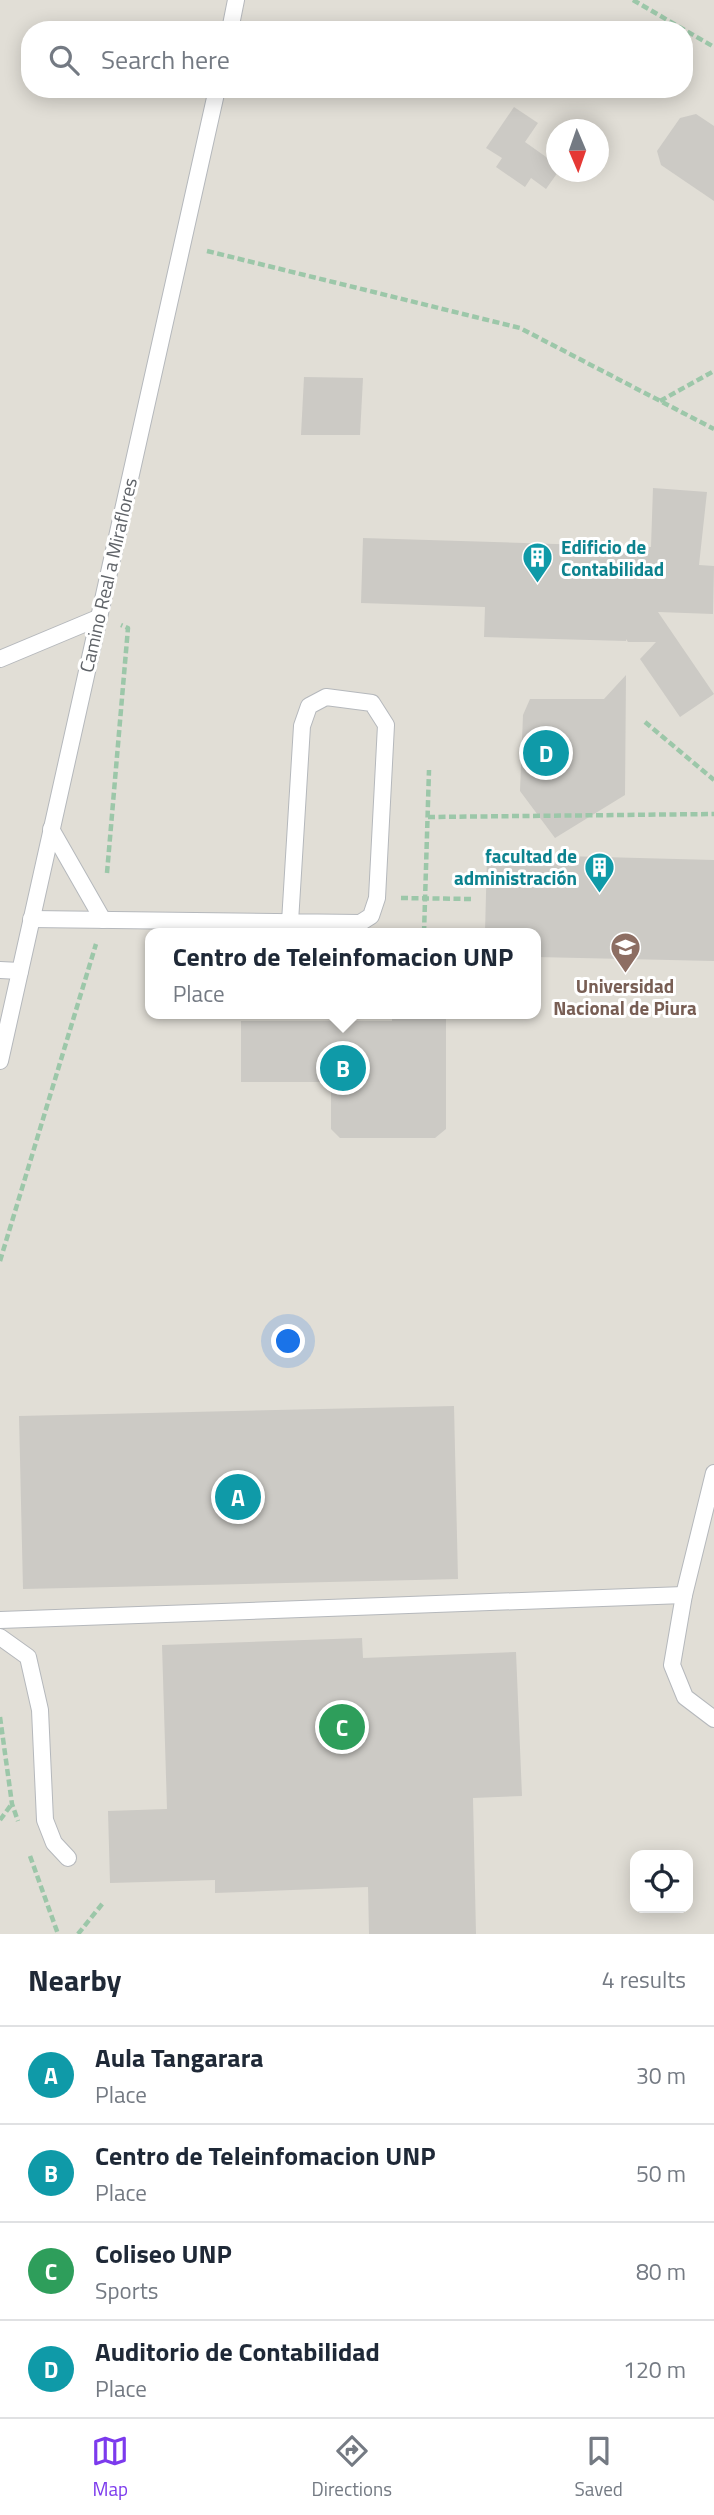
<!DOCTYPE html>
<html lang="en">
<head>
<meta charset="utf-8">
<style>
	:root { --surface:#fff; --page:#f2f2f3; --text:#1f2937; --muted:#747a83; --line:#e0e1e3; --accent:#7c3aed }
	body { margin:0; font-family:"Titillium Web",sans-serif; background:var(--page); color:var(--text) }
	.controls { position:absolute; right:21px; bottom:21px; display:grid; overflow:hidden; border-radius:14px; box-shadow:0 4px 18px #0003 }
	.controls button { width:63px; height:63px; display:grid; place-items:center; padding:0; border:0; border-bottom:2px solid var(--line); background:var(--surface); color:var(--text); font:35px sans-serif }
	.compass { position:absolute; left:546px; top:119px; width:63px; height:63px; border-radius:50%; background:var(--surface); box-shadow:0 4px 18px #0003; rotate:178deg }
	.you { position:absolute; left:289px; top:1342px; width:24px; height:24px; margin:-18px; border:5px solid #fff; border-radius:50%; background:#1a73e8; box-shadow:0 0 0 10px #1a73e833 }
	.badge { display:grid; place-items:center; width:46px; height:46px; border-radius:50%; background:var(--accent); color:#fff; font-size:23px; font-weight:700 }
	.pin { position:absolute; translate:-50% -50%; border:4px solid #fff; box-shadow:0 2px 7px #0006 }
	.popup { position:absolute; left:145px; top:928px; width:396px; height:91px; box-sizing:border-box; display:grid; place-content:center; border-radius:14px; background:var(--surface); filter:drop-shadow(0 2px 5px #0005); font-size:23px; white-space:nowrap; color:var(--muted) }
	.popup b { font-size:26px; color:var(--text) }
	.popup::after { content:''; position:absolute; left:50%; top:100%; margin-left:-14px; border:14px solid transparent; border-top-color:var(--surface) }
	.list { margin:0; padding:0; list-style:none }
	h2 { display:flex; justify-content:space-between; align-items:center; height:91px; margin:0; padding:0 28px; font-size:30px }
	h2 small { font-size:23px; font-weight:400; color:var(--muted) }
	.list li { display:grid; grid-template-columns:46px 1fr auto; gap:21px; align-items:center; box-sizing:border-box; height:98px; padding:0 28px; border-top:2px solid var(--line) }
	.list b { display:block; font-size:26px; white-space:nowrap }
	.list p { margin:0; font-size:23px; white-space:nowrap; color:var(--muted) }
	.list em { font-size:23px; font-style:normal; color:var(--muted) }
	.icon { flex:none; width:38px; height:38px; fill:none; stroke:currentColor; stroke-width:2; stroke-linecap:round; stroke-linejoin:round }
	.map { position:relative; flex:none; width:714px; height:1934px; overflow:hidden }
	.search { position:absolute; background:var(--surface); box-shadow:0 4px 18px #0003; left:21px; right:21px; top:21px; height:77px; display:flex; align-items:center; gap:18px; box-sizing:border-box; padding:0 24px; border-radius:28px; color:var(--muted); font-size:26px }
	.sheet { height:483px; background:var(--surface) }
	nav { display:flex; justify-content:space-around; align-items:center; box-sizing:border-box; height:98px; border-top:2px solid var(--line); background:var(--surface); font-size:19px; color:var(--muted) }
	nav a { display:grid; justify-items:center; gap:4px }
	nav .on { color:var(--accent) }
	.map>svg:first-child { display:block }
	.education { fill:#e1ded6; fill-rule:evenodd }
	.building { fill:#cccac5 }
	.lines { fill:none; stroke-linecap:round; stroke-linejoin:round }
	.service-casing { stroke:#b5b8bc; stroke-width:18 }
	.path { stroke:#9cc7a9; stroke-width:4.5; stroke-dasharray:7 3.5; stroke-linecap:butt }
	.service { stroke:#fff; stroke-width:16 }
	.labels { text-anchor:middle; stroke-width:6; stroke-linejoin:round; paint-order:stroke }
	.culture-label { font-size:19px; font-weight:bold; fill:#0d838f; stroke:#fff; text-anchor:start }
	.street-label { font-size:19px; fill:#5f6368; stroke:#fff }
	.education-label { font-size:19px; font-weight:bold; fill:#785e54; stroke:#fff }
</style>
</head>
<body>
<div class="map">
<svg width="714" height="1934" viewBox="0 0 714 1934">
	<rect width="100%" height="100%" fill="#f1efe8"/>
	<path class="education" d="M0 0H714V1934H0ZM30 30H684V89H30ZM556 130H598V172H556ZM150 933H536V1014H150ZM635 1855H688V1908H635Z"/>
	<g class="building">
		<path d="M514 107 538 123 525 142 556 164 558 172 546 189 531 178 525 187 496 167 502 158 486 148Z"/>
		<path d="M696 114 714 126V201L661 165 657 151 680 118Z"/>
		<path d="M304 377 363 378 360 435H301Z"/>
		<path d="M653 488 707 492 699 565 714 566 713 614 658 612 714 694 680 717 640 659 656 642H628L626 639V641L484 637 485 607 361 603 363 538 651 547Z"/>
		<path d="M626 675 625 795 555 838 520 791 523 715 530 699H604Z"/>
		<path d="M487 854 714 860V961L536 957V933H485Z"/>
		<path d="M392 1014H446V1129L435 1138H340L331 1129V1082H241V1021H392Z"/>
		<path d="M454 1406 458 1579 23 1589 19 1416Z"/>
		<path d="M362 1638 363 1658 516 1652 522 1796 473 1798 476 1934H369L368 1887 215 1893V1880L110 1883 108 1811 167 1809 162 1645Z"/>
	</g>
	<g class="lines">
		<defs>
			<g id="service">
				<path d="M230 30 236 0"/>
				<path d="M0 659 98 618"/>
				<path d="M51 829 103 920"/>
				<path d="M31 919 360 923 371 916 377 898 386 725 372 703 326 697 309 706 302 726 290 922"/>
				<path d="M0 970 20 971"/>
				<path d="M0 1061 217 89"/>
				<path d="M714 1473 684 1595 672 1665 685 1697 714 1719"/>
				<path d="M0 1620 684 1595"/>
				<path d="M0 1637 28 1657 40 1710 45 1820 54 1843 68 1858"/>
			</g>
		</defs>
		<use href="#service" class="service-casing"/>
		<g class="path">
			<path d="M633 0 714 47"/>
			<path d="M207 251 520 328 714 429"/>
			<path d="M660 401 714 371"/>
			<path d="M645 722 714 780"/>
			<path d="M428 817 714 814"/>
			<path d="M107 873 128 628 121 625"/>
			<path d="M401 898 471 899"/>
			<path d="M424 933 429 770"/>
			<path d="M0 1261 96 944"/>
			<path d="M0 1717 12 1804 18 1821"/>
			<path d="M0 1820 11 1805"/>
			<path d="M30 1856 58 1934"/>
			<path d="M78 1934 103 1903"/>
		</g>
		<use href="#service" class="service"/>
	</g>
	<defs>
		<symbol id="building-pin" viewBox="-11 -11 22 30"><path d="M0 17L-7.5 6A9.5 9.5 0 1 1 7.5 6Z" fill="#0f9aa8" stroke="#fff"/><path d="M-4-6H4V6H1V3H-1V6H-4ZM-2.5-4.3h1.7v1.8h-1.7ZM.8-4.3h1.7v1.8H.8ZM-2.5-1h1.7V.8h-1.7ZM.8-1h1.7V.8H.8Z" fill="#fff"/></symbol>
		<symbol id="university-pin" viewBox="-11 -11 22 30"><path d="M0 17L-7.5 6A9.5 9.5 0 1 1 7.5 6Z" fill="#8d6e63" stroke="#fff"/><path d="M0-5L7-2L0 1L-7-2ZM-4 1L0 2.5L4 1V4Q0 6-4 4Z" fill="#fff"/></symbol>
	</defs>
	<g fill-rule="evenodd">
		<use href="#building-pin" x="520" y="540" width="35" height="47"/>
		<use href="#building-pin" x="582" y="850" width="35" height="47"/>
		<use href="#university-pin" x="608" y="930" width="35" height="47"/>
	</g>
	<g class="labels">
		<g class="culture-label">
			<text x="561" y="554">Edificio de<tspan x="561" dy="22">Contabilidad</tspan></text>
			<text x="577" y="863" text-anchor="end">facultad de<tspan x="577" dy="22">administración</tspan></text>
		</g>
		<g class="street-label">
			<text transform="translate(108 575) rotate(-77)" y="7">Camino Real a Miraflores</text>
		</g>
		<g class="education-label">
			<text x="625" y="993">Universidad<tspan x="625" dy="22">Nacional de Piura</tspan></text>
		</g>
	</g>
</svg>
<div class="controls">
<button><svg class="icon" aria-label="locate" viewBox="0 0 24 24"><circle cx="12" cy="12" r="6"/><path d="M12 2v4M12 18v4M2 12h4M18 12h4"/></svg></button>
</div>
<svg class="compass" viewBox="-18 -18 36 36"><path d="M0-13l5 13h-10z" fill="#e53935"/><path d="M0 13l5-13h-10z" fill="#747a83"/></svg>
<div class="you"></div>
<div class="pin badge" style="left:238px;top:1497px;background:#0f9aa8">A</div>
<div class="pin badge" style="left:343px;top:1068px;background:#0f9aa8">B</div>
<div class="popup"><b>Centro de Teleinfomacion UNP</b>Place</div>
<div class="pin badge" style="left:342px;top:1727px;background:#2e9e5b">C</div>
<div class="pin badge" style="left:546px;top:753px;background:#0f9aa8">D</div>
<div class="search"><svg class="icon" aria-label="search" viewBox="0 0 24 24"><circle cx="10" cy="10" r="6"/><path d="M15 15l6 6"/></svg>Search here</div>
</div>
<section class="sheet">
<h2>Nearby<small>4 results</small></h2>
<ul class="list">
<li><span class="badge" style="background:#0f9aa8">A</span><div><b>Aula Tangarara</b><p>Place</p></div><em>30 m</em></li>
<li><span class="badge" style="background:#0f9aa8">B</span><div><b>Centro de Teleinfomacion UNP</b><p>Place</p></div><em>50 m</em></li>
<li><span class="badge" style="background:#2e9e5b">C</span><div><b>Coliseo UNP</b><p>Sports</p></div><em>80 m</em></li>
<li><span class="badge" style="background:#0f9aa8">D</span><div><b>Auditorio de Contabilidad</b><p>Place</p></div><em>120 m</em></li>
</ul>
</section>
<nav>
<a class="on"><svg class="icon" aria-label="map" viewBox="0 0 24 24"><path d="M3 6l6-2 6 2 6-2v14l-6 2-6-2-6 2zM9 4v14M15 6v14"/></svg>Map</a>
<a><svg class="icon" aria-label="directions" viewBox="0 0 24 24"><path d="M12 3l9 9-9 9-9-9zM9 14v-3h6M13 9l2 2-2 2"/></svg>Directions</a>
<a><svg class="icon" aria-label="saved" viewBox="0 0 24 24"><path d="M7 4h10v16l-5-4-5 4z"/></svg>Saved</a>
</nav>
</body>
</html>
